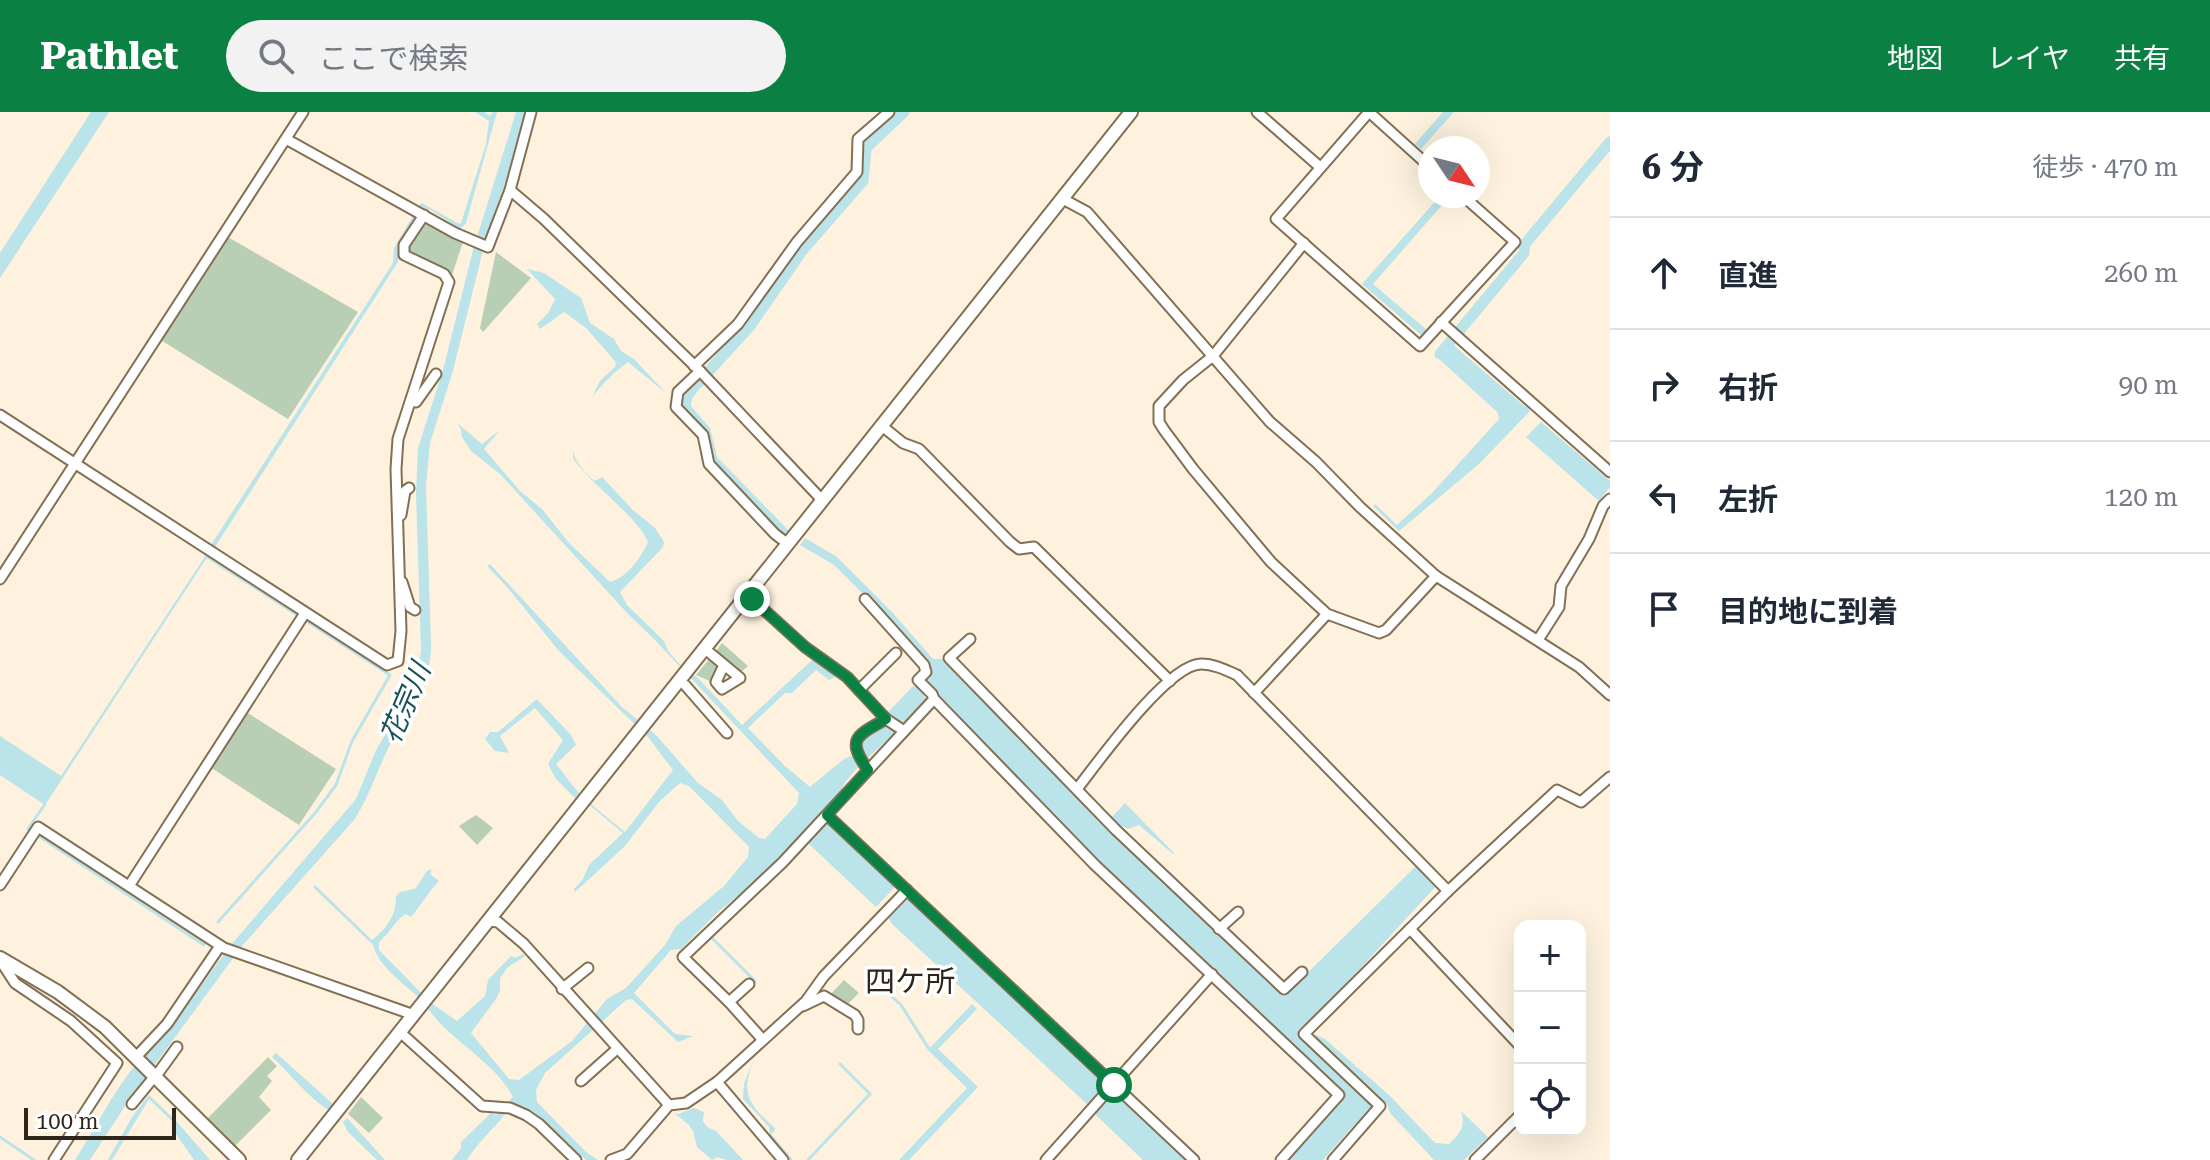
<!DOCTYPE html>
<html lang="ja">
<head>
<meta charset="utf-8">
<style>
	:root { --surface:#fff; --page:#f2f2f3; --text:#1f2937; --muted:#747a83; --line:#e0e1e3; --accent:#0b8043 }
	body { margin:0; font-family:"Roboto Serif","Noto Sans JP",serif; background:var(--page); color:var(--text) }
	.controls { position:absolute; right:24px; bottom:24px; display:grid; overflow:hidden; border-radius:16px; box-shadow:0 8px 32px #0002 }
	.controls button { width:72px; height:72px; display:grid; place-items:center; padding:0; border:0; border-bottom:2px solid var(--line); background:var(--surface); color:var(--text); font:40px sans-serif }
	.compass { position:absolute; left:1418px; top:24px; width:72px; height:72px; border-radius:50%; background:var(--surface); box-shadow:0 8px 32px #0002; rotate:125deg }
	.scale { position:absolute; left:24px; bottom:20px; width:152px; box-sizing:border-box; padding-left:8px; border:4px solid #2e261a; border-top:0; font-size:22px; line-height:28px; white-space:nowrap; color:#2e261a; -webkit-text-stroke:6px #fff; paint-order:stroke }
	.stop { position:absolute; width:24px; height:24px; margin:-18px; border:6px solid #0b8043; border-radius:50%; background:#fff }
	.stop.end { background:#0b8043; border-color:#fff; box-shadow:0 2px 8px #0008 }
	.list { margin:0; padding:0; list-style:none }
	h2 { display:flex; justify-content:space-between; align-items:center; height:104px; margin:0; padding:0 32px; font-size:34px }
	h2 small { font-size:26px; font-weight:400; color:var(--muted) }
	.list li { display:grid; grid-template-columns:52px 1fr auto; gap:24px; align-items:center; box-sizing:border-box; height:112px; padding:0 32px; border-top:2px solid var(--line) }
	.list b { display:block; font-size:30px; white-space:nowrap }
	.list em { font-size:26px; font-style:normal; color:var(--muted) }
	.icon { flex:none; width:44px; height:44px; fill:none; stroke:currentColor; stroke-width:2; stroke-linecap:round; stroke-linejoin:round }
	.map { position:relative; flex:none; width:1610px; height:1048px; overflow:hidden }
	header { display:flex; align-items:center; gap:48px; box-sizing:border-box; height:112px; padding:0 40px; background:var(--accent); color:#fff }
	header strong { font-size:38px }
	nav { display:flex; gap:44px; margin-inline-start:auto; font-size:28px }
	.search { width:560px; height:72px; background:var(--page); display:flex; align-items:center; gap:20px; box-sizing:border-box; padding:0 28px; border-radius:44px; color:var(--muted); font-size:30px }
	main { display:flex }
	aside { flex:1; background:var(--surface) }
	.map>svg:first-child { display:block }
	.green { fill:#b9cfb5 }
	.water { fill:#bae3ea }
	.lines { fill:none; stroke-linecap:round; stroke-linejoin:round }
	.stream { stroke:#bae3ea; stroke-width:3 }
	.canal { stroke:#bae3ea; stroke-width:11 }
	.minor-casing { stroke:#837054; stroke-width:13 }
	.tertiary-casing { stroke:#837054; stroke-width:16 }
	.minor { stroke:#fff; stroke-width:9 }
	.tertiary { stroke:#fff; stroke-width:12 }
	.route { stroke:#0b8043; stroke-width:10 }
	.labels { text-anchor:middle; stroke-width:7; stroke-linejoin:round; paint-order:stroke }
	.water-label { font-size:28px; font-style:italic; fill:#185159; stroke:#fff }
	.quarter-label { font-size:30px; fill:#2e261a; stroke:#fff }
</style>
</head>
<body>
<header>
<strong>Pathlet</strong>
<div class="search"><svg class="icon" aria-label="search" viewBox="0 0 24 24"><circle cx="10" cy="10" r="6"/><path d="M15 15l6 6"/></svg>ここで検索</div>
<nav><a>地図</a><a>レイヤ</a><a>共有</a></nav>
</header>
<main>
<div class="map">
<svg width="1610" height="1048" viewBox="0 0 1610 1048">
	<rect width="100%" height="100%" fill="#fef2df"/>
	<g class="green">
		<path d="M425 109 463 130 450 169 407 141V134Z"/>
		<path d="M226 124 358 200 288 307 159 227Z"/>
		<path d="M496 140 531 166 483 220 480 216Z"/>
		<path d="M722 531 748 554 739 562 714 542Z"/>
		<path d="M711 545 720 553 714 571 696 563Z"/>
		<path d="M246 600 336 657 299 713 210 655Z"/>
		<path d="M476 703 493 716 477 733 459 714Z"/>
		<path d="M844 868 859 881 845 895 829 884Z"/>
		<path d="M268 945 277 954 267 964 272 969 259 985 271 998 235 1034 207 1007Z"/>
		<path d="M361 985 383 1006 369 1021 348 1002Z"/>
	</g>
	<g class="water">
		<path d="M91 0H109L0 166V141Z"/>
		<path d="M475 0H484L490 4 493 0H497L466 111 460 117 431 98 418 94 422 91 459 112 461 111 486 32 489 9Z"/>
		<path d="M516 0H528L483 138 452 262 430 331 426 373 431 535C430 577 403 605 386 641 375 664 368 687 354 708L242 834 129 988 90 1048H75C101 1007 125 955 164 924L230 834 356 687 376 638 405 589 417 561 421 539 416 381 418 336 443 258 473 138Z"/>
		<path d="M1443 0H1454L1421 37 1415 32Z"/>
		<path d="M1440 84H1450L1373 172 1434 224 1429 230 1362 172Z"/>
		<path d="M414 102 417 103 399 133 398 150 215 435 211 433 393 151 394 136Z"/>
		<path d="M527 157 544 161 581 186 590 211 614 227 621 239 634 247 666 281 628 250C616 259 602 272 592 285L600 269 616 254 615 249 586 216 564 200 540 217 537 212 549 200 555 187Z"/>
		<path d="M1450 230 1524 294 1528 292 1530 299 1479 352 1399 419 1373 394 1375 392 1397 413 1433 380 1499 307 1498 301 1437 245Z"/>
		<path d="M700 265 705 269 692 287 691 294 710 316 717 345 791 421 787 426 711 349C704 326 678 306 680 282Z"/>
		<path d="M1541 310 1610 369V375L1599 389 1526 325Z"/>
		<path d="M457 311 482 332 500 318 484 337 520 379 542 397 569 431 610 470C627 466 641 445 648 430 639 406 591 373 573 346V339C576 351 585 361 595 369L602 365 633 398 655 416 664 430 663 435 620 480 627 493 664 529 668 539 682 555 698 566 742 613 812 548 818 549 837 564 829 568 816 558 792 581H785L748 616 785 654 810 675 844 647 858 641 857 633 913 574 924 578 922 581 926 587 904 610 892 615 896 620C884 632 842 666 841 680L756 769 718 800 681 837 671 838 634 881 675 922 693 924 678 930 632 887 626 888 545 961 536 978 537 990 586 1040 598 1048H586L532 999 515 992C505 999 501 1009 492 1017 482 1028 475 1035 467 1048H452L461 1036V1030L491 1001 496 1003 513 985C497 954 461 934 438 909 431 901 426 893 418 885 401 869 375 852 372 828 387 816 396 804 396 784L400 780 415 777 427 759 432 757 430 762 439 769C428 781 421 793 411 805L406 802C396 807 389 822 379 830V838L431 891 457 909 485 884 488 868 511 844 515 846 523 842 525 844 507 856 500 866V879L496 887 471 921 509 967 519 968 572 929 607 887 626 876 665 833 676 814 724 774 748 745 749 735 689 674 680 671 659 690 625 734 575 780 574 777 583 767 589 753 623 721 581 686 576 687 556 667 548 652 563 628 535 596 500 624 509 641 495 639 485 627 490 620H498L537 587 571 623 576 633 556 652 581 684 625 720 673 658 648 625 559 539 508 476 487 454 490 452 622 595 656 623 698 671 722 688 738 709 759 726 765 727 797 692 799 681 652 525 628 502 500 362 471 339 462 325 461 317Z"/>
		<path d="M805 426 837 445 893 501 933 547H944L1162 769 1284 884 1417 753 1437 773 1322 898 1297 919 1373 991V998L1357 1015 1354 1013 1323 1048H1289L1336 996 1344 982 1252 892H1249L1115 765 933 579 924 569 928 561 873 492 834 453 800 433Z"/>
		<path d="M206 443 208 444 45 693 0 663V624L61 664Z"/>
		<path d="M1125 691 1174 741 1173 742 1139 713 1128 717 1120 713 1116 714 1117 711 1112 705Z"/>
		<path d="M829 711 895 775 876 795 809 732 826 712Z"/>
		<path d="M908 787 1103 971V977L1088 993 892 812 888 805Z"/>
		<path d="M972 892 977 897 938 937 978 975 909 1048H899L967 976 928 938Z"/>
		<path d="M1315 922 1325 927 1389 983 1435 1031 1449 1032C1460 1022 1466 1014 1461 999L1488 1025 1464 1048H1434L1390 1001 1387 992 1318 928Z"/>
		<path d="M757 940C742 976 742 988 774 1015L775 1018 770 1023 769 1015 743 987 744 971Z"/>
		<path d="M276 941 332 991 334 995 331 999C314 992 288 959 272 945Z"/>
		<path d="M1115 982 1119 983 1186 1048H1143L1096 1003 1097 999Z"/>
		<path d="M149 983 177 1010 210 1048H194L176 1022 174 1011 149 987 112 1048H108L132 1005Z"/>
		<path d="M694 996 704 1000 703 1009 707 1015 716 1019 743 1048H727L717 1045 712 1048 697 1035 693 1019 688 1012 673 1000 678 1002Z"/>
		<path d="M347 1006 385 1048H377L348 1020 343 1010Z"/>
	</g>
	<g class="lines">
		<g class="stream">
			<path d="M206 444 390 563 352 629 336 673 316 700 218 810"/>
			<path d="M45 692 28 717 204 833"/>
			<path d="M315 775 372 830"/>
			<path d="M711 825 755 869"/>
			<path d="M874 868 901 893 929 937"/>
			<path d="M770 1023 791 1048"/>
			<path d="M0 1025 34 1048"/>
			<path d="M808 1048 870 982 840 952"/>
		</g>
		<g class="canal">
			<path d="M1440 242 1524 141 1525 132 1610 30"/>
			<path d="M698 271 750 214 802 139 863 69 866 36 904 0"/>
		</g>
		<defs>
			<g id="minor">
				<path d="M1257 0 1320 55"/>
				<path d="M286 27 455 121 488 135 510 78 531 0"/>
				<path d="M1430 55 1369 0 1276 107 1420 234 1515 130 1463 84"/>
				<path d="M510 78 544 107 700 259 823 389"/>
				<path d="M1063 87 1087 100 1270 310 1316 350 1360 395 1436 464 1579 555 1610 583"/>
				<path d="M1304 131 1213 244 1183 268 1159 294V310L1164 318 1193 357 1271 450 1327 502 1379 521 1386 518 1436 464"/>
				<path d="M1441 210 1610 360"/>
				<path d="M694 254 738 212 797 130 857 60 858 27 889 0"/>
				<path d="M700 259 678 280 676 295 703 323 709 352 775 422 788 432"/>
				<path d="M416 290 436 262"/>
				<path d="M0 303 387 553 398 549 401 519 396 357 398 327 449 170 444 162 404 143V133L424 103"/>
				<path d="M882 314 903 331 919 337 1010 430 1019 437 1034 435 1170 569"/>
				<path d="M401 403 405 379 409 376"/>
				<path d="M0 467 303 0"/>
				<path d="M402 470 410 495 415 498"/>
				<path d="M752 487 805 535 847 565 886 607 904 619"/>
				<path d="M865 487 924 553 926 560 918 568 932 582 934 587 1095 753 1339 983 1281 1048"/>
				<path d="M970 527 949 546 1116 718 1284 877 1302 860"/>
				<path d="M1538 528 1559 495 1561 474 1589 427 1603 394 1610 387"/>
				<path d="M705 538 710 541 740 566 722 577 716 570 724 553"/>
				<path d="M685 573 727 621"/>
				<path d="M859 578 896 541"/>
				<path d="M1254 581 1327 502"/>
				<path d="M868 658C846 627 856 624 886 607"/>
				<path d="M1077 677C1098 650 1168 552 1201 552 1214 552 1226 558 1237 563L1448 779"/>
				<path d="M827 703 1194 1048"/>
				<path d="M0 773 38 715 224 836 414 903"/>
				<path d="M129 774 305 501"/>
				<path d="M489 809 498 810 524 832 669 993"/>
				<path d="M1219 817 1238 800"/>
				<path d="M1410 817 1520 934"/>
				<path d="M0 848 15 871 71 909 117 951 54 1048"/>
				<path d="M562 877 588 856"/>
				<path d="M729 890 749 872"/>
				<path d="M803 894 824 884 855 903 858 908V917"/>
				<path d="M400 920 482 994 510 996 526 1003 539 1012 576 1048"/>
				<path d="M763 928 729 890 683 845 783 750 934 587"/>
				<path d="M136 945 167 912 220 834"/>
				<path d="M156 964 177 935"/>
				<path d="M581 969 617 937"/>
				<path d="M717 970 806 889 824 864 907 778"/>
				<path d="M132 992 150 970"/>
				<path d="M611 1048 627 1042 669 993 686 991 717 970 783 1048"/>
				<path d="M1046 1048 1212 862"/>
				<path d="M1333 1048 1380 994 1304 922 1448 779 1557 678 1581 690 1610 665"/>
				<path d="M1475 1048 1520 1003"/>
			</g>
			<g id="tertiary">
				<path d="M0 846 58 880 105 915 239 1048"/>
				<path d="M298 1048 1131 0"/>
			</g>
		</defs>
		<use href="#minor" class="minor-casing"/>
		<use href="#tertiary" class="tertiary-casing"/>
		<use href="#minor" class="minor"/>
		<use href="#tertiary" class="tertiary"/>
	</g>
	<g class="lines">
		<path class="route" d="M752 487 805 535 847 565 886 607C856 624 846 627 868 658L827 703 1114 973"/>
	</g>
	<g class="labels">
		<g class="water-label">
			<text transform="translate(405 591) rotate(-67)" y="10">花宗川</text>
		</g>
		<g class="quarter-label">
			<text x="910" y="880">四ケ所</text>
		</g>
	</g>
</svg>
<div class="controls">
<button>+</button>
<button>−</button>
<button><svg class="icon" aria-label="locate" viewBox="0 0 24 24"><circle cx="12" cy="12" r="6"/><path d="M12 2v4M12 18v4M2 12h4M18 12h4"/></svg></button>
</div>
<svg class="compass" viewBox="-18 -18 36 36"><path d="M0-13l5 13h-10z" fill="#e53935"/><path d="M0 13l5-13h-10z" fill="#747a83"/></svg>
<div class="scale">100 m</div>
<div class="stop" style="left:1114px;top:973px"></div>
<div class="stop end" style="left:752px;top:487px"></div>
</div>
<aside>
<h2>6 分<small>徒歩 · 470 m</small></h2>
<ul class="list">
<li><svg class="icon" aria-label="ahead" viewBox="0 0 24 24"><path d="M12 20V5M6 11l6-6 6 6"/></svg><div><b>直進</b></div><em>260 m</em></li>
<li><svg class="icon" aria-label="right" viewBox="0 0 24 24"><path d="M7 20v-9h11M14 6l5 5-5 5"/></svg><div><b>右折</b></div><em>90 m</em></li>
<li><svg class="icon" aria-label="left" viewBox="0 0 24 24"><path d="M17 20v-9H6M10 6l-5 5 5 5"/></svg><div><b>左折</b></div><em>120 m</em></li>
<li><svg class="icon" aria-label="arrive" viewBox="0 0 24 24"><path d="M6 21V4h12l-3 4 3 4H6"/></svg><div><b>目的地に到着</b></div></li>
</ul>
</aside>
</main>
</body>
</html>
